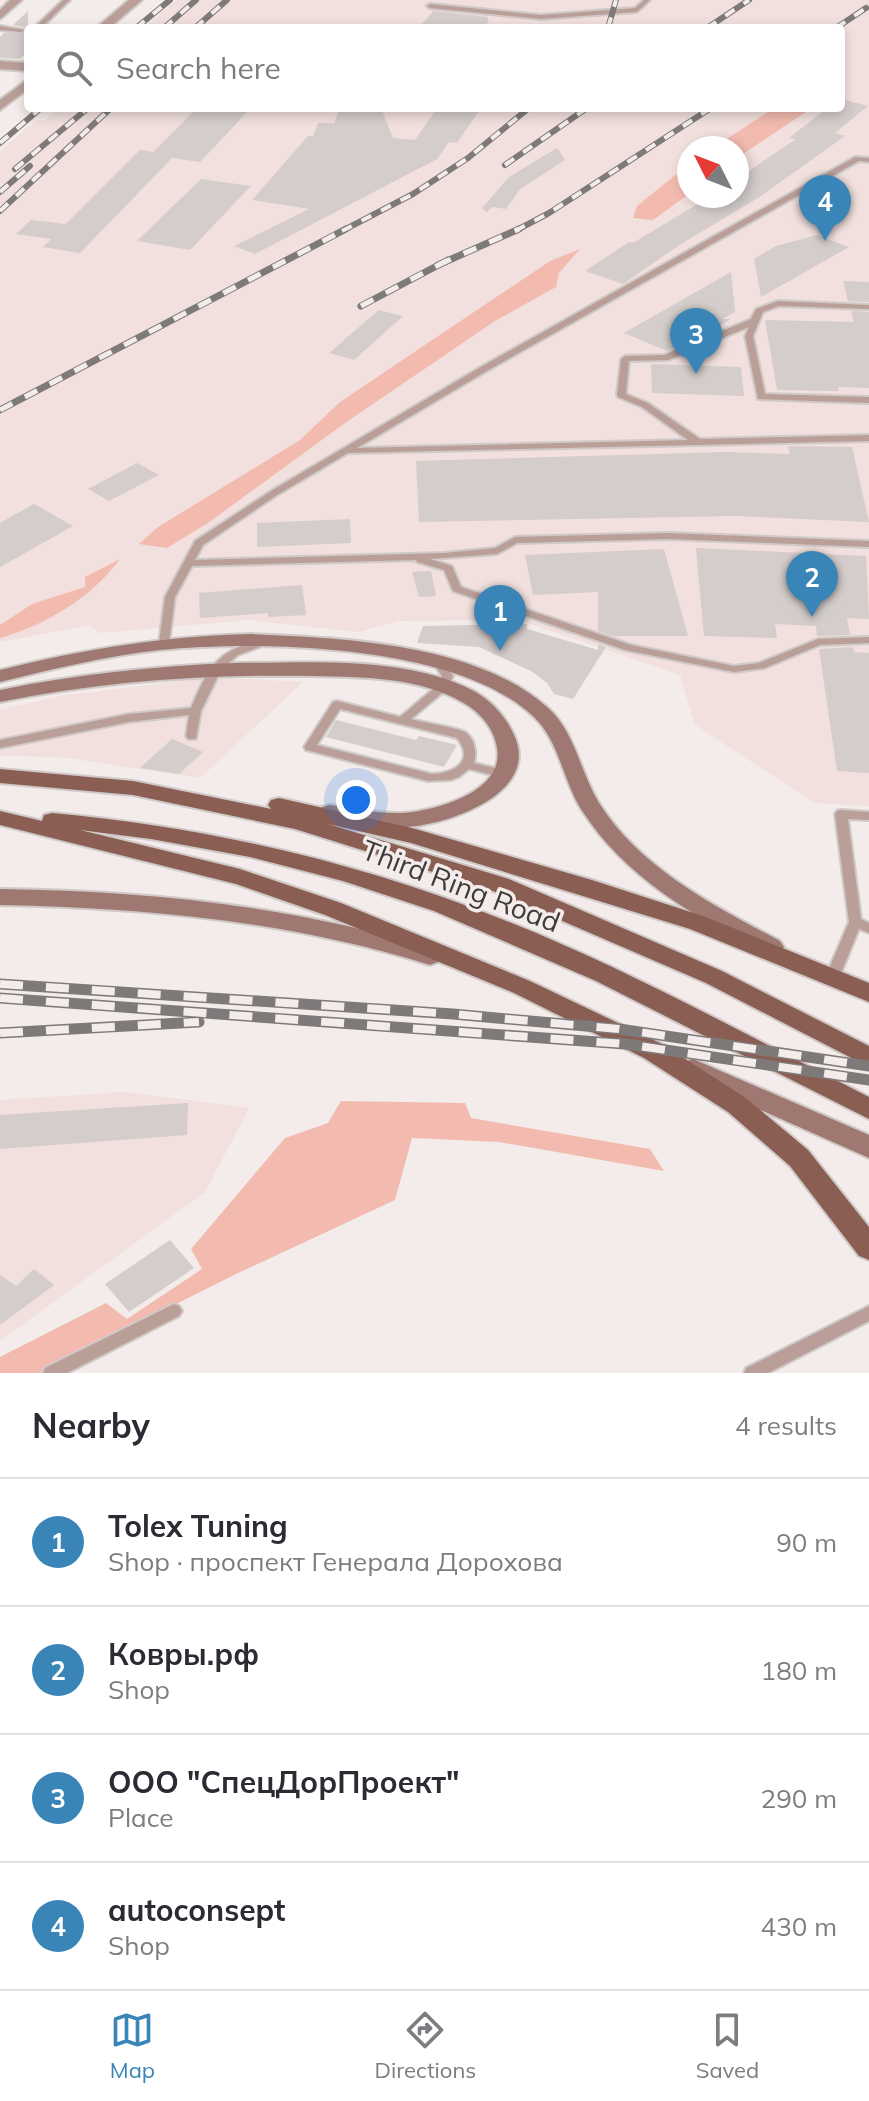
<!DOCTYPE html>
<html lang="en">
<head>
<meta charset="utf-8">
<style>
	:root { --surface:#fff; --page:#f7f7f7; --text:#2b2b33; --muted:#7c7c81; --line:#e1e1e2; --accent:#3985b8 }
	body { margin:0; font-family:Mulish,sans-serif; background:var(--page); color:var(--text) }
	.compass { position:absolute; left:677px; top:136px; width:72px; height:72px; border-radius:50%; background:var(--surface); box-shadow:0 4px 12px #0003; rotate:312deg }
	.you { position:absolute; left:356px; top:800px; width:28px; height:28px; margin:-20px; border:6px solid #fff; border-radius:50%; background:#1a73e8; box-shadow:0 0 0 12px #1a73e833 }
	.badge { display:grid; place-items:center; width:52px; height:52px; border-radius:50%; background:var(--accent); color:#fff; font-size:26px; font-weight:700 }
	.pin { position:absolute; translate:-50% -66px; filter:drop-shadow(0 2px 4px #0008) }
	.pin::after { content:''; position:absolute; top:42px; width:28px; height:24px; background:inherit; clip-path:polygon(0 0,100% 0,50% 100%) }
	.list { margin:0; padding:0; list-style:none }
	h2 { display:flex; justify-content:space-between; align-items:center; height:104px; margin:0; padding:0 32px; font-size:34px }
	h2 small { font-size:26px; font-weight:400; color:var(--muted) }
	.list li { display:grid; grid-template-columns:52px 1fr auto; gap:24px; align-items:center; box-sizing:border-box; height:128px; padding:0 32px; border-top:2px solid var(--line) }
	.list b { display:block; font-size:30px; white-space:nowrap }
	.list p { margin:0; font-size:26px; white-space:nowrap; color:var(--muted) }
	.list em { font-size:26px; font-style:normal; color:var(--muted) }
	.icon { flex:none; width:44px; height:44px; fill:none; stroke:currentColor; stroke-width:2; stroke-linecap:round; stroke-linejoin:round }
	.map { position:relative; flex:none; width:869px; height:1373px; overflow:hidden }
	.search { position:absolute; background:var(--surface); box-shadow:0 4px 12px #0003; left:24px; right:24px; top:24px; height:88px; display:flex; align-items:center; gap:20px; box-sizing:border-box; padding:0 28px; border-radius:8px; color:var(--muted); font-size:30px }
	.sheet { height:616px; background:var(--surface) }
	nav { display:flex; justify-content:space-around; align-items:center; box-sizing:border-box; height:112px; border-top:2px solid var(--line); background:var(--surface); font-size:22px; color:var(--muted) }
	nav a { display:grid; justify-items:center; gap:4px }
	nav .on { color:var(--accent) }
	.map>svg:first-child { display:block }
	.built { fill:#f1e0dd; fill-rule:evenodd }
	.green { fill:#f3bbb0 }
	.building { fill:#d4cdcb }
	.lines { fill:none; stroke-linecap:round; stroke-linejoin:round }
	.service-casing { stroke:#cfc9c7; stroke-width:4 }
	.minor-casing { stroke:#cfc9c7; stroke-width:4 }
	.tertiary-casing { stroke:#cfc9c7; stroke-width:4 }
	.secondary-casing { stroke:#cfc9c7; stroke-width:4 }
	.primary-casing { stroke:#cfc9c7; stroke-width:4 }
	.service { fill:#ba9f99; fill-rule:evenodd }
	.minor { fill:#ba9f99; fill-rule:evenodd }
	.tertiary { fill:#ba9f99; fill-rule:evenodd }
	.secondary { fill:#9f7971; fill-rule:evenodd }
	.primary { fill:#8b5e54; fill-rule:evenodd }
	.rail-far2-casing { stroke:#7f7a7a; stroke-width:6 }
	.rail-far1-casing { stroke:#7f7a7a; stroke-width:7 }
	.rail-casing { stroke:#7f7a7a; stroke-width:11 }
	.rail-far2 { stroke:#f3ecea; stroke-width:4; stroke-dasharray:11; stroke-linecap:butt }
	.rail-far1 { stroke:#f3ecea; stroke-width:5; stroke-dasharray:14; stroke-linecap:butt }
	.rail { stroke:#f3ecea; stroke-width:8; stroke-dasharray:23; stroke-linecap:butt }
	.labels { text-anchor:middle; stroke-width:7; stroke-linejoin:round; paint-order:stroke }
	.street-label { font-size:28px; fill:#3e3b3b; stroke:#f3ecea }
</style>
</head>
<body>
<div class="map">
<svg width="869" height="1373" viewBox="0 0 869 1373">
	<rect width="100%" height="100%" fill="#f3ecea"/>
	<g class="built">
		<path d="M176 0H869V806L815 803 695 725 680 675 519 620 400 621 358 632 248 620 100 633 90 625 0 642V151L36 120H45L59 108H841V28H144ZM689 148H737V196H689Z"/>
		<path d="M211 677 303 682 200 778 61 757 0 756V710L60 696Z"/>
		<path d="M125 1092 249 1108 205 1192 0 1341V1100Z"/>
	</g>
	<g class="green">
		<path d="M774 108H812L737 158V148H713Z"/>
		<path d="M689 164V194L653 220 633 218 637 206Z"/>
		<path d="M580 249 559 273 556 287 495 321 345 423 208 523 167 548 139 544 158 527 300 440 340 402 550 261Z"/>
		<path d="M120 559C91 598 46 625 0 638V625L32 604 85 587V577Z"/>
		<path d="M341 1101 465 1103 471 1118 650 1149 664 1171 499 1142 412 1138 395 1200 234 1275 39 1373H0V1357L106 1303 127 1319 202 1269 191 1249 285 1138 328 1123Z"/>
	</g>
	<g class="building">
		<path d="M28 11V52L19 59 0 58V37L4 33 26 32 24 27 13 25Z"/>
		<path d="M433 11 488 17 487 28H419Z"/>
		<path d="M841 99 868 106 835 133 845 136 761 196 681 244 623 284 585 271 629 242 633 243 711 196H737V179L796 139 789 138 827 108H841Z"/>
		<path d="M197 108H251L200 162 172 158 80 253 43 247 51 239 16 234 31 220 66 224 140 150 153 152Z"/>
		<path d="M340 108H381L393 138 415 140 437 108H481L457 143 449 142 437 159 255 254 234 246 309 209 252 200 308 136H313L318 123H334Z"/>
		<path d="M557 148 565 160 520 189 506 209 493 207 486 212 482 208 509 177Z"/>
		<path d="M201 179 251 186 190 250 137 241Z"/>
		<path d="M817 235 849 247 761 297 754 259 776 246Z"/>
		<path d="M731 272 735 312 722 319H731L702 336 667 351 624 333Z"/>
		<path d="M843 281 869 282V302L848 301Z"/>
		<path d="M379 310 403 316 354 360 329 353Z"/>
		<path d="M851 311 869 312V388L838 387 839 391 777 390 765 320 854 322Z"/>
		<path d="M651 364 741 367 744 396 652 393Z"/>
		<path d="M788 446 852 447 869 522 736 516 419 522 416 461 725 452 790 454Z"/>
		<path d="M137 463 159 475 109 501 88 489Z"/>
		<path d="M34 504 73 526 0 567V523Z"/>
		<path d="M350 519 351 543 257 547V523Z"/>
		<path d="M696 548 866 556 869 619 847 618 850 635 817 636 816 626 775 624 777 638 704 636Z"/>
		<path d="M664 549 688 636H613L598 631V592L533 595 525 555Z"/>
		<path d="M431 571 436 596 419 597 412 572Z"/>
		<path d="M302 585 306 615 268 617V613L200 618 199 593Z"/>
		<path d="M527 624V629L598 650V644L606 647 573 699 554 694 547 683 531 671 479 647 417 643 423 626Z"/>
		<path d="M853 647 854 652 869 653V773L837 771 819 649Z"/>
		<path d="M336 720 416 740 419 736 457 745 444 767 326 737Z"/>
		<path d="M172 739 203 752 179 774 140 768Z"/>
		<path d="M188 1103 187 1135 0 1149V1115Z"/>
		<path d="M170 1240 194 1268 129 1312 105 1284Z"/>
		<path d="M34 1269 54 1285 0 1325V1275L16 1286Z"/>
	</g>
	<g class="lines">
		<defs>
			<g id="service">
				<path d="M63 0H70L41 28H34Z"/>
				<path d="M644 0H650L637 12 541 19 430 8 427 6 430 4 541 15 635 8Z"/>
				<path d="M0 26 24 30 21 32 0 30Z"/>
				<path d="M855 157 869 158V162L859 161 485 372 357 448 688 440 642 407 618 397 617 395 621 359 625 356 664 355 751 319 756 309 778 301 869 305V309L779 306 763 312 753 336 765 394 869 397V403L758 399 745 336 749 327 668 360 629 361 626 394 648 403 700 439 869 435V441L348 453 277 495 203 545 195 560 444 553 495 548 515 537 668 533 869 541V547L668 539 517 543 497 554 430 559 452 566 461 587 631 645 734 666 759 663 818 639 869 637V643L820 645 765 668 734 672 625 650 453 591 444 570 417 562 416 560 192 566 175 597 169 643 168 645H160L159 643 165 597 195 541 271 491 479 368Z"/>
				<path d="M258 641 262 642 263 644 262 646 238 655 221 670 201 711 196 739H188L186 736 189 715 129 722 0 748V740L129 714 191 708C207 671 216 650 258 641Z"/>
				<path d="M437 658 441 659 453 676 447 689 411 719C421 722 458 728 465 732 475 739 477 753 474 763L508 771 510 774 508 777 504 778 469 769 459 777 451 780 428 781 306 750 304 747 333 702 337 701 400 717 438 685 442 676 432 661ZM340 709 457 738C475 761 455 773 432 774L317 745Z"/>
				<path d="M841 810 869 812V820L848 819 861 919 869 923V933L859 929 839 978 837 981 832 983 827 981 825 978 849 922 835 814 837 811Z"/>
				<path d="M174 1304 179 1306 182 1311 179 1316 67 1373H43L45 1368Z"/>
				<path d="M869 1306V1321L768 1373H744L746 1368Z"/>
			</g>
			<g id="minor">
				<path d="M10 0H22L0 19V10Z"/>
				<path d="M0 61 28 63V71L0 69Z"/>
			</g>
			<g id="tertiary">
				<path d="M129 0H142L109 28H96Z"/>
				<path d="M28 79V89L0 110V100Z"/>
			</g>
			<g id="secondary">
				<path d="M251 634C343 638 475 643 547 707 575 731 580 772 599 803 641 869 713 905 780 941L784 947 780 953 772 956 764 953C693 915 625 878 581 809 563 780 559 741 534 717 458 644 260 640 160 650 106 656 53 669 0 682V670C84 649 165 636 251 634Z"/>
				<path d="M234 663C310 663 404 655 474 691 492 701 506 717 514 735 541 793 449 824 407 827 380 829 349 825 322 817L319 812 322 807 330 805C354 808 378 814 402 813 435 811 505 792 497 748 494 728 480 712 462 702 418 677 362 677 314 676 208 674 104 681 0 702V690C78 674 155 666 234 663Z"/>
				<path d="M0 889C150 891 294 906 438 950L442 956 438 962 430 965C289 921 147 908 0 905Z"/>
				<path d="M693 1059 869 1135V1158L684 1076 680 1069 684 1062Z"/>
			</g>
			<g id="primary">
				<path d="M0 769 133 781 271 809 268 805 271 800 279 798 412 828 592 880 706 917 869 983V1002L690 929 411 843 328 824 509 879 722 971 869 1046V1067L706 983 493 891 295 829 133 795 0 783Z"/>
				<path d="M0 811 42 821 44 815 52 813C207 827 359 862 504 920 630 970 748 1036 869 1097V1119L596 981 434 911 343 881 250 857 151 839 80 830 240 869 341 903 530 981 662 1044 746 1098 808 1150 869 1227V1260L859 1256 790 1166 728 1112 644 1058 514 993 325 915 236 884 0 825Z"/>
			</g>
		</defs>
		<use href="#service" class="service-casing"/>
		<use href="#minor" class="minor-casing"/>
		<use href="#tertiary" class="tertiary-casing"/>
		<use href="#secondary" class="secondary-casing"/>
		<use href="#primary" class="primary-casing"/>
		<use href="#service" class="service"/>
		<use href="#minor" class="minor"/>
		<use href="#tertiary" class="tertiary"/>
		<use href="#secondary" class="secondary"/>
		<use href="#primary" class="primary"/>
		<defs>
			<g id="rail-far2">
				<path d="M136 28 170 0"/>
				<path d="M164 28 196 0"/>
				<path d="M195 28 227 0"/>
				<path d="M608 28 616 0"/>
				<path d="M707 28 749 0"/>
				<path d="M836 28 866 8"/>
				<path d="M0 143 41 108"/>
				<path d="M505 165 587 108"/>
				<path d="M15 169 88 108"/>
				<path d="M0 192 30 166"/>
				<path d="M0 211 111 108"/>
				<path d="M342 231 413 194 468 158 529 108"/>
				<path d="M515 231 549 213 711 108"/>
			</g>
			<g id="rail-far1">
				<path d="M438 265 519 229"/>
				<path d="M361 306 448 260"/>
				<path d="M0 410 346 229"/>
			</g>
			<g id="rail">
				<path d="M0 984 453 1014 619 1029 869 1066"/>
				<path d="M0 998 625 1044 869 1080"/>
				<path d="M0 1033 199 1022"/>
			</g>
		</defs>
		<use href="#rail-far2" class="rail-far2-casing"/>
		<use href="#rail-far1" class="rail-far1-casing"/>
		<use href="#rail" class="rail-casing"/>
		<use href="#rail-far2" class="rail-far2"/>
		<use href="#rail-far1" class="rail-far1"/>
		<use href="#rail" class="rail"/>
	</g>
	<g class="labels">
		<g class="street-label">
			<text transform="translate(461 886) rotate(21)" y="10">Third Ring Road</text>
		</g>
	</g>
</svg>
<svg class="compass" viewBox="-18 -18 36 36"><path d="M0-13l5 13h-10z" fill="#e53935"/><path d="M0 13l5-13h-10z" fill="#7c7c81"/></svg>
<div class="you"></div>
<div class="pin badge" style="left:500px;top:651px">1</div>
<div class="pin badge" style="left:812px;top:617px">2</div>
<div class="pin badge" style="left:696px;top:374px">3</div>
<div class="pin badge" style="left:825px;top:241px">4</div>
<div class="search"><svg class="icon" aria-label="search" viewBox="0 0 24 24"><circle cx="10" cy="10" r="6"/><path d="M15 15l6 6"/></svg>Search here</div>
</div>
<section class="sheet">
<h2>Nearby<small>4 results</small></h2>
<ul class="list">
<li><span class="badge">1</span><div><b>Tolex Tuning</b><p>Shop · проспект Генерала Дорохова</p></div><em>90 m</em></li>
<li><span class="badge">2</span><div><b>Ковры.рф</b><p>Shop</p></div><em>180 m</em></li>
<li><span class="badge">3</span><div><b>ООО &quot;СпецДорПроект&quot;</b><p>Place</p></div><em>290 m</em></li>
<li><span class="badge">4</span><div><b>autoconsept</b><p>Shop</p></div><em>430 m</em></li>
</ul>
</section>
<nav>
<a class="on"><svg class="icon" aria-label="map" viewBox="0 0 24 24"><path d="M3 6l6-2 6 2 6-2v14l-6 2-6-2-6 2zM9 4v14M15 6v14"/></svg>Map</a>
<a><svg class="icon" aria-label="directions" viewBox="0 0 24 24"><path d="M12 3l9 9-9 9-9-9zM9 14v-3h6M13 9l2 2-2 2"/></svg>Directions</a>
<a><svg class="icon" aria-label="saved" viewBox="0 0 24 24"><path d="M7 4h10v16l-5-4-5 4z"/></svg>Saved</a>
</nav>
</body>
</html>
